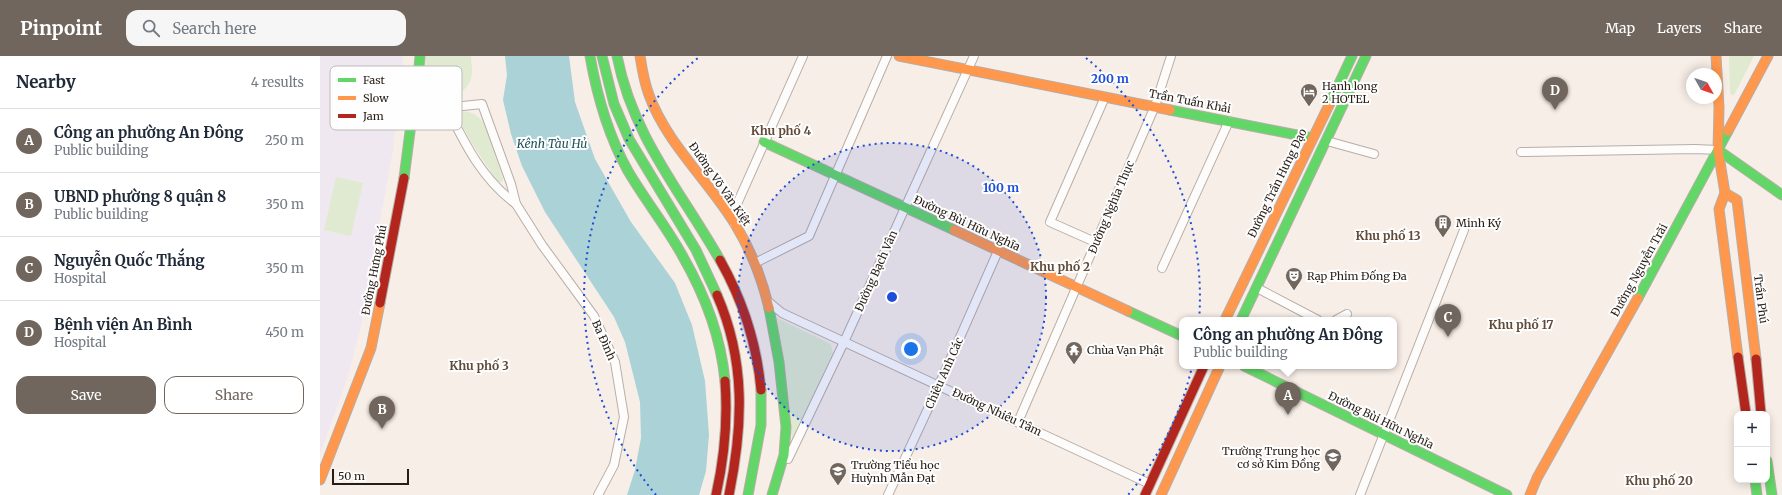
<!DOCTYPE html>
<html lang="en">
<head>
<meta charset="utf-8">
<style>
	:root { --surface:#fff; --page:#f6f6f7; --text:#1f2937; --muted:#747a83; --line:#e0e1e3; --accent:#70665e }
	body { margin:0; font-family:Merriweather,serif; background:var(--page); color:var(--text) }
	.controls { position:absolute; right:12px; bottom:12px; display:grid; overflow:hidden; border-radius:8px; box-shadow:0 2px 10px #0003 }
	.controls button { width:36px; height:36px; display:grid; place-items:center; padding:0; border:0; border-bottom:1px solid var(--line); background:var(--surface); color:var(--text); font:20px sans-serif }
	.compass { position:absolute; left:1366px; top:12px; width:36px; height:36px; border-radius:50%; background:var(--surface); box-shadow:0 2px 10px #0003; rotate:130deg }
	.scale { position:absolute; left:12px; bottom:10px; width:77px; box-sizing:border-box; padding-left:4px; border:2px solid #271d15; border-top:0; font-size:11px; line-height:14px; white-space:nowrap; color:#271d15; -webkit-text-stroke:3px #fefefe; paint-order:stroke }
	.you { position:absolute; left:591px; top:293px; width:14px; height:14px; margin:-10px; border:3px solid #fff; border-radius:50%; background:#1a73e8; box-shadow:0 0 0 6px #1a73e833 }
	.badge { display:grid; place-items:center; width:26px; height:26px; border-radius:50%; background:var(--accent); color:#fff; font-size:13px; font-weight:700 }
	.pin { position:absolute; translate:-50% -33px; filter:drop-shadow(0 1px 2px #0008) }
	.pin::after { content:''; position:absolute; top:21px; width:14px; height:12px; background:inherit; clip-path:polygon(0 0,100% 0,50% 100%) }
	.popup { position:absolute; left:859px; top:261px; width:218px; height:52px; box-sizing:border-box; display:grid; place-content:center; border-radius:8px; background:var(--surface); filter:drop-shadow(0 1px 3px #0005); font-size:13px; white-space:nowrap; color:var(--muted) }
	.popup b { font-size:15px; color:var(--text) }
	.popup::after { content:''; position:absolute; left:50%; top:100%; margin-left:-8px; border:8px solid transparent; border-top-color:var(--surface) }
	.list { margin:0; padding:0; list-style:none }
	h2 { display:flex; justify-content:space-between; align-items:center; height:52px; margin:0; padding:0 16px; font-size:17px }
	h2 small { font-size:13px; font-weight:400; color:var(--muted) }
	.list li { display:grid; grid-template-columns:26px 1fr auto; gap:12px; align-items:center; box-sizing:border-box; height:64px; padding:0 16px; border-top:1px solid var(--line) }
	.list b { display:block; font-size:15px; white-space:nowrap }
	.list p { margin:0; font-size:13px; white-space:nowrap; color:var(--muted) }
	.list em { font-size:13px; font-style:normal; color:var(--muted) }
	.actions { display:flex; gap:8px; padding:12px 16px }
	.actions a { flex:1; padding:9px 0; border:1px solid var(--accent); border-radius:12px; text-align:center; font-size:14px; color:var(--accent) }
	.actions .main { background:var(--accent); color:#fff }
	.icon { flex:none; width:22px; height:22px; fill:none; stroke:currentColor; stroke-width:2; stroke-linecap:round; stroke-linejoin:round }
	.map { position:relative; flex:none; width:1462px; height:439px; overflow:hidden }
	header { display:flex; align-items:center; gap:24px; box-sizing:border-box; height:56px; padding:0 20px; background:var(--accent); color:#fff }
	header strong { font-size:19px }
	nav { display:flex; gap:22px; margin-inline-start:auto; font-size:14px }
	.search { width:280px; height:36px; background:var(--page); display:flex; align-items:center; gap:10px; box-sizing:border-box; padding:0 14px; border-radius:12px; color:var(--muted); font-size:15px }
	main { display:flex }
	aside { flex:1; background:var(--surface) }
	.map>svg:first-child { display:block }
	.commercial { fill:#f0e8f1 }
	.green { fill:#e0ead1 }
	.water { fill:#abd2d6 }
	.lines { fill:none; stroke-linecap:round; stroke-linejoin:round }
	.street-casing { stroke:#b7aea7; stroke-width:10 }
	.fast-casing { stroke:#b7aea7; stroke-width:11 }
	.slow-casing { stroke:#b7aea7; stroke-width:11 }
	.jam-casing { stroke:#b7aea7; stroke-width:11 }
	.street { stroke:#fefcfb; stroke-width:8 }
	.fast { stroke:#63d668; stroke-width:9 }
	.slow { stroke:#ff974d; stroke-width:9 }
	.jam { stroke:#b3261e; stroke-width:9 }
	.ring { fill:none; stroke:#1d4ed8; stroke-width:2; stroke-dasharray:2 4 }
	.labels { text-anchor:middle; stroke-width:4; stroke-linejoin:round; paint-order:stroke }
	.poi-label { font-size:11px; fill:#271d15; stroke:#fefefe; text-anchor:start }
	.street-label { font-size:11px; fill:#271d15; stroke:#fefefe }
	.neighbourhood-label { font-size:12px; font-weight:bold; fill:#614a37; stroke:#fefefe }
	.water-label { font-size:12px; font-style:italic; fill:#1e5258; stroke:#fefefe }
	.key { fill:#fefefe; stroke:#bebab8; stroke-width:1 }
	.key-label { font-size:11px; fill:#271d15 }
	.centre { fill:#1d4ed8; stroke:#fefefe; stroke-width:2 }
	.ring-label { font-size:12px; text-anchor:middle; font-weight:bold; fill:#1d4ed8; stroke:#fefefe; stroke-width:4; stroke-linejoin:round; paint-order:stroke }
</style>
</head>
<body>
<header>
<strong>Pinpoint</strong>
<div class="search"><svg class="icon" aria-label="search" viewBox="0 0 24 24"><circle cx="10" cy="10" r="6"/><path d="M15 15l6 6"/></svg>Search here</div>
<nav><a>Map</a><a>Layers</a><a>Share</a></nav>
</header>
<main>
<aside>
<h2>Nearby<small>4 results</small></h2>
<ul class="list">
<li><span class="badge">A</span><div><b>Công an phường An Đông</b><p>Public building</p></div><em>250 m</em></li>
<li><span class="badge">B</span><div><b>UBND phường 8 quận 8</b><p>Public building</p></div><em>350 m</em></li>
<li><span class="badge">C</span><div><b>Nguyễn Quốc Thắng</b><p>Hospital</p></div><em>350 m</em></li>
<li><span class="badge">D</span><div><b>Bệnh viện An Bình</b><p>Hospital</p></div><em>450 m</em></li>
</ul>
<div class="actions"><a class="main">Save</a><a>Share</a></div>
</aside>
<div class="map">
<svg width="1462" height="439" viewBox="0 0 1462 439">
	<rect width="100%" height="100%" fill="#f7eee7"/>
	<path class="commercial" d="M0 0H83L73 94 40 274 27 323 0 398Z"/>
	<g class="green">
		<path d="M104 0H151C151 8 154 17 150 25 143 44 114 43 106 25 102 17 104 8 104 0Z"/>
		<path d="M1409 0H1434L1414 39 1410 38Z"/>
		<path d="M138 55C151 55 158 58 165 69L183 123 182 126H178L151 86 136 59Z"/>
		<path d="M16 121 43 127 31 180 4 174Z"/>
		<path d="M455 261 509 287 511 289 513 297 472 384Z"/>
	</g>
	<path class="water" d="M185 0H249L255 46 275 103 311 166 355 227 372 269 385 325 389 379 386 415 379 439H307L315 414 321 382 320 346 305 286 294 261 225 156 202 110 191 78 183 44 187 19Z"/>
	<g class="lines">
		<defs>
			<g id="street">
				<path d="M127 52C145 88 162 123 196 148"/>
				<path d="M95 55 162 48 191 128 196 148 222 189 274 260 295 306 304 361 294 409 278 439"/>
				<path d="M1007 85 1054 98"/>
				<path d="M1201 96 1375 93 1398 94"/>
				<path d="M414 167 417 148 483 0"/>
				<path d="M775 186 730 166 785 41"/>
				<path d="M435 207 489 180 567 0"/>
				<path d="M842 212 909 65"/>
				<path d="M937 232 998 264"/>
				<path d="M450 247 462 257 830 428"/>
				<path d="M1016 264 1027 258"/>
				<path d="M698 366 835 50 851 0"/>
				<path d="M468 403 524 286 654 0"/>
				<path d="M568 439 619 329 678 195"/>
				<path d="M1040 439 1144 174"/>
			</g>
			<g id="fast">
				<path d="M270 0C277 40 288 79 308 115 325 144 346 170 362 199 384 237 401 281 405 325"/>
				<path d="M282 0 294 48 309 83 376 194 397 239"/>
				<path d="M297 0C313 81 360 134 400 204"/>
				<path d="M1009 49 1032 0"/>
				<path d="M850 54 992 82"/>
				<path d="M444 86 634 174"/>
				<path d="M1398 94 1462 139"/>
				<path d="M84 122 91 68 95 55 100 0"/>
				<path d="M1318 242 1408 75"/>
				<path d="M449 252 459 306 466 371 464 399 452 439"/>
				<path d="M808 255 862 280"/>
				<path d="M921 264 1046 0"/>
				<path d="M924 310 1187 439"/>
				<path d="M1447 405 1452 439"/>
				<path d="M1435 424 1437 439"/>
				<path d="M428 439 441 369V334"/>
			</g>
			<g id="slow">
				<path d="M320 0C322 13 324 26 329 39 347 88 388 124 415 168 431 194 442 223 449 252"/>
				<path d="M579 0 850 54"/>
				<path d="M1396 0 1399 51 1398 94 1405 137 1399 153 1418 301"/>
				<path d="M1408 75 1448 0"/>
				<path d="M1405 137 1417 144 1436 303"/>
				<path d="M634 174 808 255"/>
				<path d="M905 264 1009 49"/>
				<path d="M0 424 51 292 60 247"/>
				<path d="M841 439 900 310"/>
				<path d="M1210 439 1217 422 1318 242"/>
			</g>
			<g id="jam">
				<path d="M400 204C422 243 437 289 441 334"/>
				<path d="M397 239C426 305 423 370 409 439"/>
				<path d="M60 247 84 122"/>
				<path d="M1418 301 1426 358"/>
				<path d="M1436 303 1441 358"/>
				<path d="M396 439C405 399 408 365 405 325"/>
				<path d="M825 439 884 310"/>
			</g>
		</defs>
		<use href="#street" class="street-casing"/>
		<use href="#fast" class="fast-casing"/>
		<use href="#slow" class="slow-casing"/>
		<use href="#jam" class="jam-casing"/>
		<use href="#street" class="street"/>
		<use href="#fast" class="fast"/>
		<use href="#slow" class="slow"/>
		<use href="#jam" class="jam"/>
	</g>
	<circle cx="572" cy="241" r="154" fill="#1d4ed8" fill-opacity=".12"/>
	<g class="ring">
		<circle cx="572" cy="241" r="154"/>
		<path d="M336 439A308 308 0 0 1 378 2M766 2A308 308 0 0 1 808 439"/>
	</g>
	<defs>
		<symbol id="hotel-pin" viewBox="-11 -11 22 30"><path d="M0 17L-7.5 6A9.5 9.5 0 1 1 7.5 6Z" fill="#70665e" stroke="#fefefe"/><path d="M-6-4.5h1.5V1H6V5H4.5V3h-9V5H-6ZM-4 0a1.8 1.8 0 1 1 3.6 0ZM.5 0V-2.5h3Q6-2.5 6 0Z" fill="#fff"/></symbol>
		<symbol id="building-pin" viewBox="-11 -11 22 30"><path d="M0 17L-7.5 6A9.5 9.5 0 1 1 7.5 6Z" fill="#70665e" stroke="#fefefe"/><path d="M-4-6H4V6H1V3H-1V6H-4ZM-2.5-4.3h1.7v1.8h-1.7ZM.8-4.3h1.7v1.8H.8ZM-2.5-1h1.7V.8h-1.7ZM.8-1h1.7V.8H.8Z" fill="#fff"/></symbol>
		<symbol id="theatre-pin" viewBox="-11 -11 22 30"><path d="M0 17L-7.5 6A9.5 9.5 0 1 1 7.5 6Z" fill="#70665e" stroke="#fefefe"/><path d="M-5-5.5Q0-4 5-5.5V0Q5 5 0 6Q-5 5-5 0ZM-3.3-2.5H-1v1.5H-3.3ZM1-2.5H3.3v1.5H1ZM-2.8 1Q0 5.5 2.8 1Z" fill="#fff"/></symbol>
		<symbol id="temple-pin" viewBox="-11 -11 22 30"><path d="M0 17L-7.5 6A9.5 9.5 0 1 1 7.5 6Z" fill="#70665e" stroke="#fefefe"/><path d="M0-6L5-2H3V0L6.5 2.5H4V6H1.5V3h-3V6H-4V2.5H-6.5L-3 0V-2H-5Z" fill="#fff"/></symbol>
		<symbol id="school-pin" viewBox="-11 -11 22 30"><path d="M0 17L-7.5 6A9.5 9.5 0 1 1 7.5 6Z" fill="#70665e" stroke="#fefefe"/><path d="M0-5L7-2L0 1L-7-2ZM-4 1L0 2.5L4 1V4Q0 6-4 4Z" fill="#fff"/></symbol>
	</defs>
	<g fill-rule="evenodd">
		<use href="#hotel-pin" x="979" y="26" width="20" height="27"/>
		<use href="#building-pin" x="1113" y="157" width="20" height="27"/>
		<use href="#theatre-pin" x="964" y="210" width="20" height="27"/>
		<use href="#temple-pin" x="744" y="284" width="20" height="27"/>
		<use href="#school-pin" x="1003" y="391" width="20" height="27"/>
		<use href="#school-pin" x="508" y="405" width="20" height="27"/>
	</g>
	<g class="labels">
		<g class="poi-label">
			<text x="1002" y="34">Hạnh long<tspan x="1002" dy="13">2 HOTEL</tspan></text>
			<text x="1136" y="171">Minh Ký</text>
			<text x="987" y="224">Rạp Phim Đống Đa</text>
			<text x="767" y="298">Chùa Vạn Phật</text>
			<text x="1000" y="399" text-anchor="end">Trường Trung học<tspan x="1000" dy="13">cơ sở Kim Đồng</tspan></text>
			<text x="531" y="413">Trường Tiểu học<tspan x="531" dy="13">Huỳnh Mẫn Đạt</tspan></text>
		</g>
		<g class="street-label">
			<text transform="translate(870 45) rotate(11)" y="4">Trần Tuấn Khải</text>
			<text transform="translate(957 127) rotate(-64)" y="4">Đường Trần Hưng Đạo</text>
			<text transform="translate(400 128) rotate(55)" y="4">Đường Võ Văn Kiệt</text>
			<text transform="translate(791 151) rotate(-67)" y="4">Đường Nghĩa Thục</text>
			<text transform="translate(647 167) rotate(25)" y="4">Đường Bùi Hữu Nghĩa</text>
			<text transform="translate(54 214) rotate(-79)" y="4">Đường Hưng Phú</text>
			<text transform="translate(1319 214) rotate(-61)" y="4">Đường Nguyễn Trãi</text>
			<text transform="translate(556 215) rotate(-66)" y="4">Đường Bạch Vân</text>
			<text transform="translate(1441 243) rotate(83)" y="4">Trần Phú</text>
			<text transform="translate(284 284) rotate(66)" y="4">Ba Đình</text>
			<text transform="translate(624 317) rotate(-66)" y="4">Chiêu Anh Các</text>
			<text transform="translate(677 356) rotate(25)" y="4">Đường Nhiêu Tâm</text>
			<text transform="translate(1061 364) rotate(26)" y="4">Đường Bùi Hữu Nghĩa</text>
		</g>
		<g class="neighbourhood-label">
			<text x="461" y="79">Khu phố 4</text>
			<text x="1068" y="184">Khu phố 13</text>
			<text x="740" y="215">Khu phố 2</text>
			<text x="1201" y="273">Khu phố 17</text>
			<text x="159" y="314">Khu phố 3</text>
			<text x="1339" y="429">Khu phố 20</text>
		</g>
		<g class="water-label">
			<text x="232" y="92">Kênh Tàu Hủ</text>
		</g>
	</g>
	<rect x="10" y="10" width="132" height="64" rx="6" class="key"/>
	<rect x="18" y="22" width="18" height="4" fill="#63d668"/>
	<rect x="18" y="40" width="18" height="4" fill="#ff974d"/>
	<rect x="18" y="58" width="18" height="4" fill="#b3261e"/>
	<g class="key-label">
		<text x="43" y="28">Fast</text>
		<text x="43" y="46">Slow</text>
		<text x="43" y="64">Jam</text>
	</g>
	<circle cx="572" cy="241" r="6" class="centre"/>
	<g class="ring-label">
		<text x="790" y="27">200 m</text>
		<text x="681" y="136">100 m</text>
	</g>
</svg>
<div class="controls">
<button>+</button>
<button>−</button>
</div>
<svg class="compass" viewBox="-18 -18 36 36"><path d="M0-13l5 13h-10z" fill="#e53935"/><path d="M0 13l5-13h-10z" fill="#747a83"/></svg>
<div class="scale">50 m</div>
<div class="you"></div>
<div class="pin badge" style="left:968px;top:359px">A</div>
<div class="popup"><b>Công an phường An Đông</b>Public building</div>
<div class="pin badge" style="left:62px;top:373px">B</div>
<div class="pin badge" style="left:1128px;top:281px">C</div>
<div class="pin badge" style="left:1235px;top:54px">D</div>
</div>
</main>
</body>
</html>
